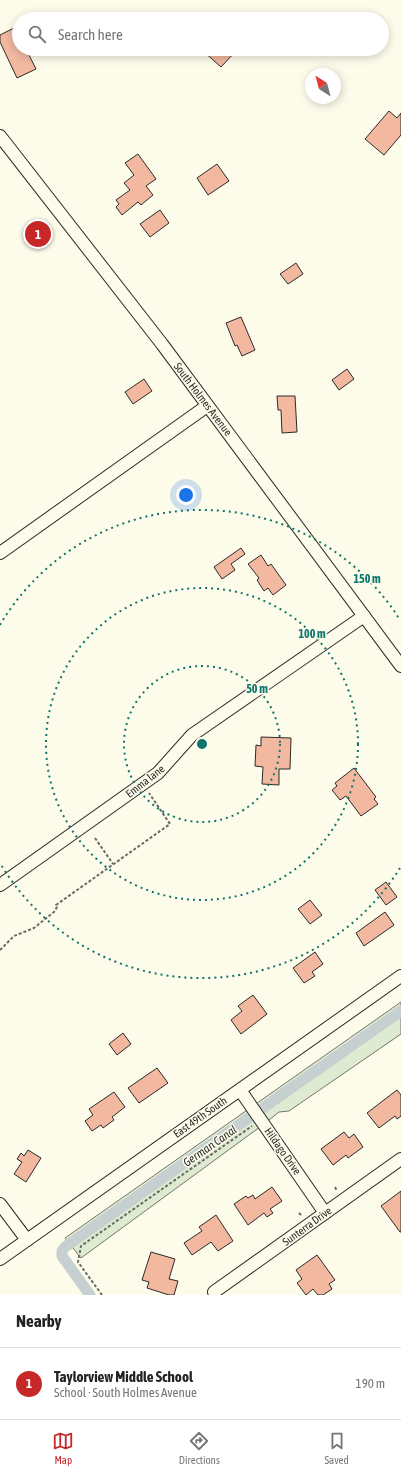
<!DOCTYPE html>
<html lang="en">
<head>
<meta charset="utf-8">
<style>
	:root { --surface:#fff; --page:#f2f2f2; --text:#222; --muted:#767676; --line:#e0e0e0; --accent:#c62828 }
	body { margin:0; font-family:"Asap Condensed",sans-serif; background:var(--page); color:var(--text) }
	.compass { position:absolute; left:305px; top:68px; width:36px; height:36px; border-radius:50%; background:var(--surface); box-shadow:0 2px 10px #0003; rotate:324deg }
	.you { position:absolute; left:186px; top:495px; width:14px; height:14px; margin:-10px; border:3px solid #fff; border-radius:50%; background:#1a73e8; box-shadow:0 0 0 6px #1a73e833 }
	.badge { display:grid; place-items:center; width:26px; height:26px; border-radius:50%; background:var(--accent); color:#fff; font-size:13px; font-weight:700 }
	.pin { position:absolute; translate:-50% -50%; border:2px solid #fff; box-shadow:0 1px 4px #0006 }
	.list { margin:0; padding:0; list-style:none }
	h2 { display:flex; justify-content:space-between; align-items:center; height:52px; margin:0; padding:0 16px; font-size:17px }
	h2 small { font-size:13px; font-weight:400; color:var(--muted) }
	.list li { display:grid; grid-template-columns:26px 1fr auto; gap:12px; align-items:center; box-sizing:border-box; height:72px; padding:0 16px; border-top:1px solid var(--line) }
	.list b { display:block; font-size:15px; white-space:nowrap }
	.list p { margin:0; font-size:13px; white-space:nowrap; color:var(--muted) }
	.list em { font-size:13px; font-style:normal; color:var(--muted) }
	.icon { flex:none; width:22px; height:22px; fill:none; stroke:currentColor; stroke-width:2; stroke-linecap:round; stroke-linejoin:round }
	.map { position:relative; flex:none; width:401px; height:1295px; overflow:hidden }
	.search { position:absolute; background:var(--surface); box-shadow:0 2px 10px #0003; left:12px; right:12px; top:12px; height:44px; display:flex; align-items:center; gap:10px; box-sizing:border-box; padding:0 14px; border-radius:22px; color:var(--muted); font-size:15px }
	.sheet { height:124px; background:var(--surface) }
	nav { display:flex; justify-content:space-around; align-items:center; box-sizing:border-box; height:56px; border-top:1px solid var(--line); background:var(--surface); font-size:11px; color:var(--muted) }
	nav a { display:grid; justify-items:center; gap:2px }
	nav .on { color:var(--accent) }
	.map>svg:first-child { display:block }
	.green { fill:#deebd1; stroke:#74746e }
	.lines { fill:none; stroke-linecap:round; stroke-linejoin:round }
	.canal { stroke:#c7d0d0; stroke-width:11 }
	.building { fill:#f2b8a0; stroke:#2b2b2b }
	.minor-casing { stroke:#2b2b2b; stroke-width:14 }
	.path { stroke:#6a6964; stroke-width:2; stroke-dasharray:3 2; stroke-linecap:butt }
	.minor { stroke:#fdfbea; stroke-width:12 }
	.ring { fill:none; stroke:#0f766e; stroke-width:2; stroke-dasharray:2 4 }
	.labels { text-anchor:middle; stroke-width:3; stroke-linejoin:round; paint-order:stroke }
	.street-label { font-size:11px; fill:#2b2b2b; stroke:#fdfbea }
	.water-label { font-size:12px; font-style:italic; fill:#2b2b2b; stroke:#fdfbea }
	.centre { fill:#0f766e; stroke:#fdfbea; stroke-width:2 }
	.ring-label { font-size:12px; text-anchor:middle; font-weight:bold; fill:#0f766e; stroke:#fdfbea; stroke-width:3; stroke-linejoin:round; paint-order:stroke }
</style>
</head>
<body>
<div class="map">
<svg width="401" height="1295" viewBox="0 0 401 1295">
	<rect width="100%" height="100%" fill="#fdfbea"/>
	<path class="green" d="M401 1002V1034L289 1111 279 1112 264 1124 81 1258 65 1238Z"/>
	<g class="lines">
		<path class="canal" d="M90 1295 62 1256V1251L65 1247 401 1011"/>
	</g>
	<g class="building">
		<path d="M16 27 19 34V49H26L36 69 17 78 0 42V35Z"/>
		<path d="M205 49H234L236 51 221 67 203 51Z"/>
		<path d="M389 111 397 118 401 113V135L384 155 365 139Z"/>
		<path d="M138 154 156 179 146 186 153 195 141 205 138 202 122 215 116 207 119 204 116 200 130 190 124 183 134 175 125 163Z"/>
		<path d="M217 164 229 181 208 195 197 178Z"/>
		<path d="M160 210 169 223 150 237 140 224Z"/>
		<path d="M296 263 303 274 288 284 280 274Z"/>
		<path d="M241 317 255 350 242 356 237 345 235 346 226 323Z"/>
		<path d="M347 369 354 379 339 390 332 380Z"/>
		<path d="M144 379 152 391 133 404 125 392Z"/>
		<path d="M277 396H295L297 432 282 433 281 410H278Z"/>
		<path d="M241 548 245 554 231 564 235 570 222 579 214 567Z"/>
		<path d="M261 555 268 566 271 564 286 585 273 595 268 588 264 591 257 580 259 578 248 564Z"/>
		<path d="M261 737 291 738 290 769H279V785L262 784 263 767 255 766 256 745 261 746Z"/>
		<path d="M354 768 376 797 374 799 378 804 361 816 346 796 340 800 332 790 337 786 335 783Z"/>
		<path d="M386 882 397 897 386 905 375 890Z"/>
		<path d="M310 900 322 915 310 924 298 909Z"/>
		<path d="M385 912 394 925 364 946 356 933Z"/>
		<path d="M315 952 323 964 312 972 315 976 304 983 293 968Z"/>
		<path d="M253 995 267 1014 241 1034 231 1020 242 1011 238 1006Z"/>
		<path d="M123 1033 131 1044 117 1055 109 1044Z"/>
		<path d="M157 1068 168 1083 139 1103 128 1088Z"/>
		<path d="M397 1090 401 1095V1116L397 1119 395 1116 379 1128 367 1113Z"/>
		<path d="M114 1092 125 1107 112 1117 114 1120 103 1128 101 1125 92 1131 85 1121 93 1115 89 1109Z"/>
		<path d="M344 1132 349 1138 354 1134 363 1147 348 1158 346 1155 333 1165 321 1149Z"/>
		<path d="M28 1150 41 1158 26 1182 14 1174 22 1162 17 1159 21 1153 24 1156Z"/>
		<path d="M272 1187 282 1201 270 1209 273 1213 267 1217 264 1213 248 1225 234 1204 246 1196 248 1198 253 1195 255 1199Z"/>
		<path d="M401 1191V1232H400L381 1206Z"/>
		<path d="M216 1215 233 1241 218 1251 211 1242 192 1255 184 1243 202 1231 199 1227Z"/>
		<path d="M151 1252 175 1259 169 1279 178 1281 174 1295H169L147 1288 149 1282 142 1280Z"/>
		<path d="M317 1255 335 1280 329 1284 332 1289 323 1295H318L313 1289 306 1295 297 1283 302 1279 296 1270Z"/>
	</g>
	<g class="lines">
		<defs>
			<g id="minor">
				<path d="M0 136 162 344 401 666"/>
				<path d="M0 553 207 406"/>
				<path d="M0 885 158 773 192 735 364 616"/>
				<path d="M240 1090 325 1213"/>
				<path d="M0 1204 27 1240"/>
				<path d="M0 1259 401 976"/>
				<path d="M214 1292 401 1159"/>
			</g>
		</defs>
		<use href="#minor" class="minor-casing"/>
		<g class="path">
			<path d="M95 838 113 864"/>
			<path d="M0 950 14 936 34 928 54 912 57 907 56 905 170 824 149 793"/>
			<path d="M335 1187 337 1191"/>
			<path d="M299 1213 302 1216"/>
			<path d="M102 1295 78 1262 81 1246 252 1126"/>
		</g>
		<use href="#minor" class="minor"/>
	</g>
	<g class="ring">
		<circle cx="202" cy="744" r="78"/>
		<circle cx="202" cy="744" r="156"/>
		<path d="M400 868A234 234 0 0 1 0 863M0 625A234 234 0 0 1 400 620"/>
	</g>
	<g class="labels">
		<g class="street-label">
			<text transform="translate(203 399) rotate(53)" y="4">South Holmes Avenue</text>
			<text transform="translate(145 781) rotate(-38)" y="4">Emma lane</text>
			<text transform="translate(200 1117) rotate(-35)" y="4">East 49th South</text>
			<text transform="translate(283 1151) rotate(55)" y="4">Hildago Drive</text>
			<text transform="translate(307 1226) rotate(-36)" y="4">Sunterra Drive</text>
		</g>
		<g class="water-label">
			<text transform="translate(210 1146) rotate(-35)" y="4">German Canal</text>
		</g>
	</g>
	<circle cx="202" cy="744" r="6" class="centre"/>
	<g class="ring-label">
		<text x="367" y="583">150 m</text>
		<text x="312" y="638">100 m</text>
		<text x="257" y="693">50 m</text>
	</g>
</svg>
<svg class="compass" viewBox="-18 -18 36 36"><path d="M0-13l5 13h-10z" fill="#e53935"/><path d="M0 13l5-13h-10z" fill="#767676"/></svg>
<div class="you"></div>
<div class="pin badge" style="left:38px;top:234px">1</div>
<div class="search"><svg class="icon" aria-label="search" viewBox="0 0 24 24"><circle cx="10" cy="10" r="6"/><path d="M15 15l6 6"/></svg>Search here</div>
</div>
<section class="sheet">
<h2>Nearby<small></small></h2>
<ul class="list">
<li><span class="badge">1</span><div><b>Taylorview Middle School</b><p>School · South Holmes Avenue</p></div><em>190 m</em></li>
</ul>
</section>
<nav>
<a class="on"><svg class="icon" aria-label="map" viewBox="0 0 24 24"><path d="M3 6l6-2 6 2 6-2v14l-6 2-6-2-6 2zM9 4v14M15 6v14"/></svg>Map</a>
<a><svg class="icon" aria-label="directions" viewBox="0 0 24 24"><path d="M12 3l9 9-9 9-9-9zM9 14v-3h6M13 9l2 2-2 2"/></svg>Directions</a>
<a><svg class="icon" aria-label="saved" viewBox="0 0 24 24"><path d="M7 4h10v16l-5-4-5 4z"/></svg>Saved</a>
</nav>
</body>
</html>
